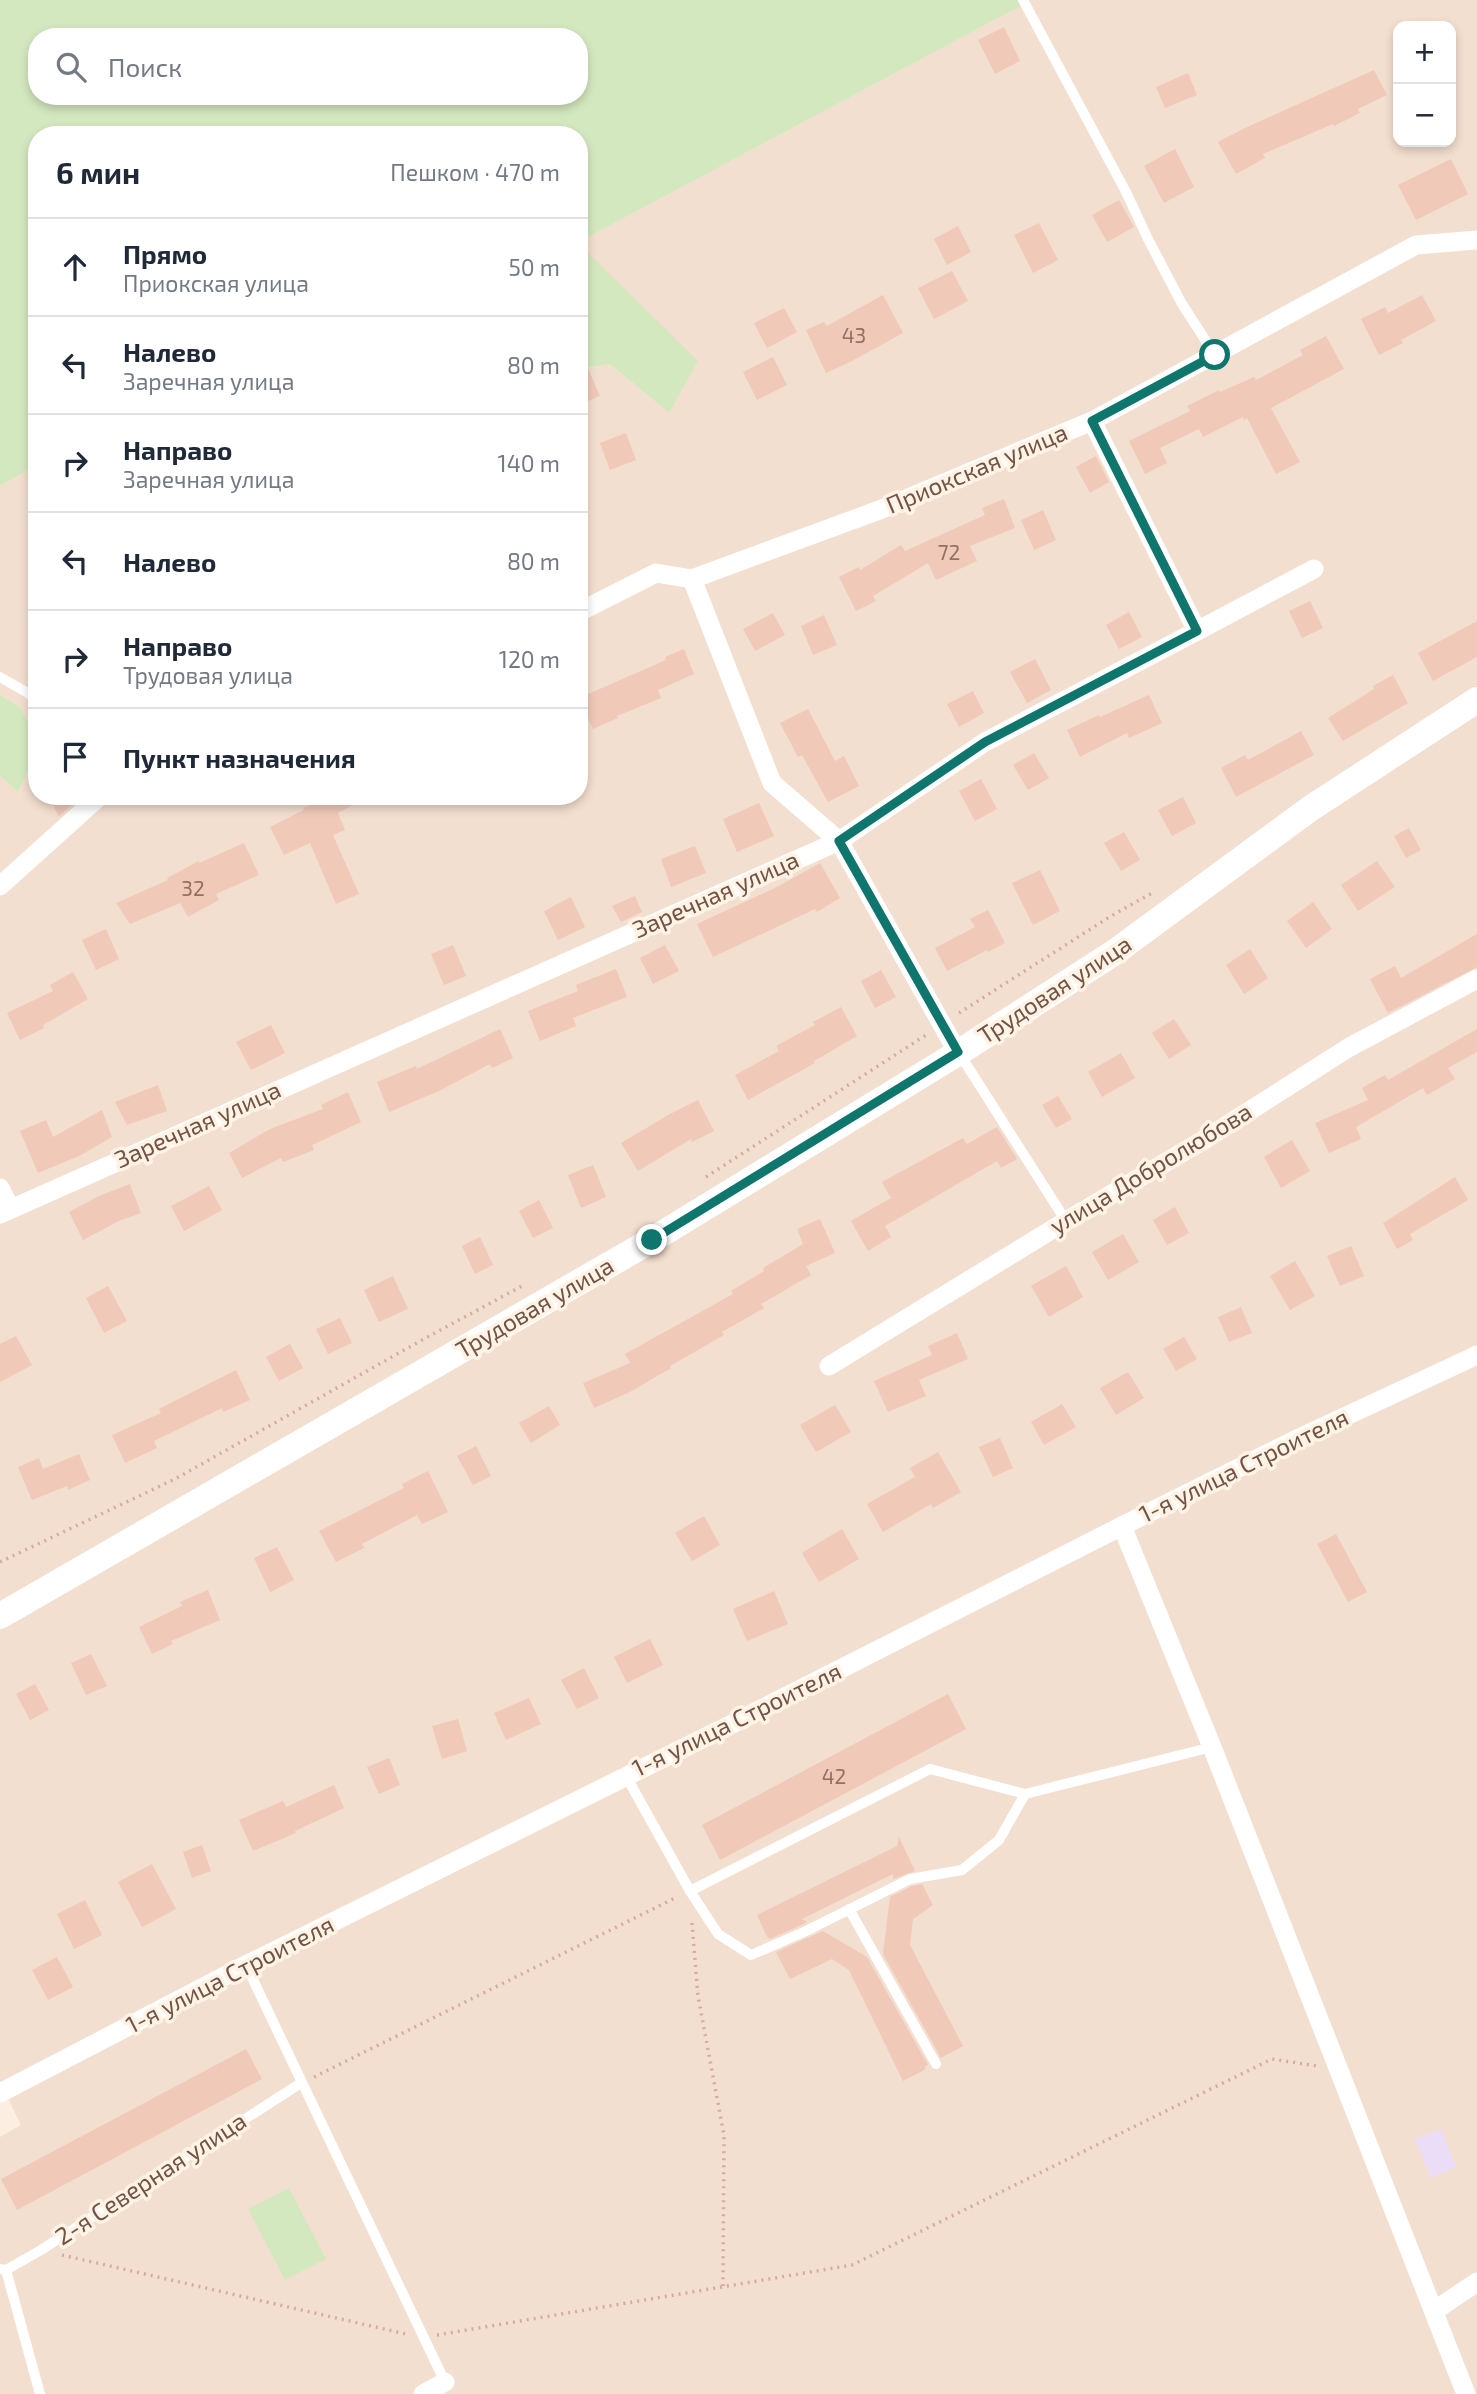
<!DOCTYPE html>
<html lang="ru">
<head>
<meta charset="utf-8">
<style>
	:root { --surface:#fff; --page:#f2f2f3; --text:#1f2937; --muted:#747a83; --line:#e0e1e3 }
	body { margin:0; font-family:"Exo 2",sans-serif; background:var(--page); color:var(--text) }
	.controls { position:absolute; right:21px; top:21px; display:grid; overflow:hidden; border-radius:14px; box-shadow:0 4px 10px #0003 }
	.controls button { width:63px; height:63px; display:grid; place-items:center; padding:0; border:0; border-bottom:2px solid var(--line); background:var(--surface); color:var(--text); font:35px sans-serif }
	.stop { position:absolute; width:21px; height:21px; margin:-16px; border:5px solid #0f766e; border-radius:50%; background:#fff }
	.stop.end { background:#0f766e; border-color:#fff; box-shadow:0 2px 7px #0008 }
	.list { margin:0; padding:0; list-style:none }
	h2 { display:flex; justify-content:space-between; align-items:center; height:91px; margin:0; padding:0 28px; font-size:30px }
	h2 small { font-size:23px; font-weight:400; color:var(--muted) }
	.list li { display:grid; grid-template-columns:46px 1fr auto; gap:21px; align-items:center; box-sizing:border-box; height:98px; padding:0 28px; border-top:2px solid var(--line) }
	.list b { display:block; font-size:26px; white-space:nowrap }
	.list p { margin:0; font-size:23px; white-space:nowrap; color:var(--muted) }
	.list em { font-size:23px; font-style:normal; color:var(--muted) }
	.icon { flex:none; width:38px; height:38px; fill:none; stroke:currentColor; stroke-width:2; stroke-linecap:round; stroke-linejoin:round }
	.map { position:relative; flex:none; width:1477px; height:2394px; overflow:hidden }
	.search { position:absolute; background:var(--surface); box-shadow:0 4px 10px #0003; left:28px; top:28px; width:560px; height:77px; display:flex; align-items:center; gap:18px; box-sizing:border-box; padding:0 24px; border-radius:28px; color:var(--muted); font-size:26px }
	.panel { position:absolute; background:var(--surface); box-shadow:0 4px 10px #0003; left:28px; top:126px; width:560px; height:679px; border-radius:28px }
	.map>svg:first-child { display:block }
	.residential { fill:#f3dfcf; fill-rule:evenodd }
	.education { fill:#ebddf7 }
	.green { fill:#d4e8c0; fill-rule:evenodd }
	.building { fill:#f0c9b9 }
	.lines { fill:none; stroke-linecap:round; stroke-linejoin:round }
	.path { stroke:#d5ac9c; stroke-width:3.5; stroke-dasharray:2 5; stroke-linecap:butt }
	.lane { stroke:#fff; stroke-width:10 }
	.street { stroke:#fff; stroke-width:19 }
	.secondary { stroke:#fff; stroke-width:26 }
	.route { stroke:#0f766e; stroke-width:9 }
	.labels { text-anchor:middle; stroke-width:7; stroke-linejoin:round; paint-order:stroke }
	.number-label { font-size:21px; fill:#927064 }
	.street-label { font-size:24px; fill:#725348; stroke:#fff3e6 }
</style>
</head>
<body>
<div class="map">
<svg width="1477" height="2394" viewBox="0 0 1477 2394">
	<rect width="100%" height="100%" fill="#fceee0"/>
	<g class="residential">
		<path d="M1032 0H1477V2394H0V2137L21 2125 0 2082V776L18 792 37 751V796H579V369L610 364 669 413 579 242ZM1398 26H1451V142H1398Z"/>
		<path d="M37 465V738L19 706 0 695V486Z"/>
	</g>
	<path class="education" d="M1441 2129 1456 2167 1431 2178 1415 2139Z"/>
	<g class="green">
		<path d="M0 0H1032L579 242V135H37V465L0 486ZM37 37H579V96H37Z"/>
		<path d="M579 244 698 361 669 413 610 364 579 369Z"/>
		<path d="M0 695 19 706 37 738V751L18 792 0 776Z"/>
		<path d="M289 2188 326 2259 285 2280 248 2209Z"/>
	</g>
	<g class="building">
		<path d="M1004 27 1020 61 995 74 978 40Z"/>
		<path d="M1374 70 1387 95 1358 109 1360 113 1334 126 1333 124 1263 154 1265 158 1236 174 1218 142 1245 128Z"/>
		<path d="M1188 73 1197 95 1165 108 1156 87Z"/>
		<path d="M1175 149 1194 187 1164 203 1144 166Z"/>
		<path d="M1451 159 1468 194 1416 220 1398 185Z"/>
		<path d="M1119 200 1134 227 1107 242 1092 215Z"/>
		<path d="M1039 223 1058 260 1033 273 1014 235Z"/>
		<path d="M958 226 971 252 947 265 934 239Z"/>
		<path d="M952 271 968 301 934 319 918 288Z"/>
		<path d="M883 295 903 333 852 361 826 373 806 330 824 322 827 326Z"/>
		<path d="M1422 295 1436 321 1401 340 1403 343 1379 355 1361 319 1385 307 1388 313Z"/>
		<path d="M784 308 797 332 767 348 754 323Z"/>
		<path d="M1326 336 1344 369 1271 408 1300 462 1276 474 1247 418 1244 420 1243 417 1203 437 1199 429 1160 448 1167 463 1145 474 1129 441 1190 411 1187 406 1219 390 1220 392 1254 377 1256 380 1303 355 1300 350Z"/>
		<path d="M579 348 600 396 579 405Z"/>
		<path d="M773 357 787 385 757 400 743 372Z"/>
		<path d="M626 433 636 460 610 470 600 443Z"/>
		<path d="M1096 456 1109 482 1090 493 1076 467Z"/>
		<path d="M1004 499 1015 528 970 546 977 561 936 580 928 563 873 596 876 601 856 611 839 577 859 567 860 570 901 545 905 551 985 515 982 508Z"/>
		<path d="M1043 510 1056 540 1034 550 1021 520Z"/>
		<path d="M1310 601 1323 628 1302 638 1289 611Z"/>
		<path d="M1129 612 1142 637 1119 649 1106 625Z"/>
		<path d="M773 613 785 635 755 651 743 629Z"/>
		<path d="M824 615 837 645 813 655 801 626Z"/>
		<path d="M1477 621V657L1433 681 1418 653Z"/>
		<path d="M684 649 694 674 658 690 661 698 617 716 618 718 593 729 579 698 666 660 665 657Z"/>
		<path d="M1035 659 1051 690 1027 703 1010 672Z"/>
		<path d="M1393 675 1408 703 1343 741 1328 718 1374 689 1373 686Z"/>
		<path d="M973 691 984 713 959 727 947 704Z"/>
		<path d="M1149 695 1162 723 1129 738 1127 733 1080 757 1067 730 1099 715 1100 717Z"/>
		<path d="M808 709 835 761 844 756 859 786 828 802 802 755 798 757 780 723Z"/>
		<path d="M1301 731 1314 755 1236 797 1221 768 1245 755 1248 760Z"/>
		<path d="M1034 753 1049 778 1028 790 1013 765Z"/>
		<path d="M981 779 997 809 975 821 959 791Z"/>
		<path d="M49 796H70L73 803 59 817Z"/>
		<path d="M332 796H369L338 813 345 830 333 835 359 894 336 904 310 843 284 855 270 827 304 810 303 808Z"/>
		<path d="M1183 797 1196 823 1172 836 1158 810Z"/>
		<path d="M759 803 774 836 737 852 723 819Z"/>
		<path d="M1409 828 1421 850 1406 858 1394 836Z"/>
		<path d="M1124 832 1140 860 1121 871 1104 843Z"/>
		<path d="M244 843 259 875 216 894 219 900 188 917 180 903 130 924 116 903 168 880 167 878 199 861V863Z"/>
		<path d="M695 846 706 873 671 887 661 859Z"/>
		<path d="M1377 861 1395 887 1358 911 1341 885Z"/>
		<path d="M820 863 840 898 817 912 815 909 713 957 697 924 777 887Z"/>
		<path d="M1040 870 1060 911 1033 925 1012 883Z"/>
		<path d="M635 896 642 912 621 922 612 906Z"/>
		<path d="M571 897 585 927 558 940 544 911Z"/>
		<path d="M1313 902 1332 929 1306 948 1287 921Z"/>
		<path d="M988 910 1005 943 988 952 987 950 947 971 935 948 975 927 970 919Z"/>
		<path d="M106 929 119 959 96 970 82 940Z"/>
		<path d="M1477 934V967L1388 1013 1370 979 1395 966 1401 978Z"/>
		<path d="M453 945 466 976 444 985 431 954Z"/>
		<path d="M665 945 679 971 653 984 640 958Z"/>
		<path d="M1250 949 1268 978 1244 994 1226 965Z"/>
		<path d="M616 969 627 997 573 1018 576 1026 540 1041 528 1011 578 991 576 985Z"/>
		<path d="M881 970 896 997 875 1008 861 981Z"/>
		<path d="M73 972 88 999 43 1025 44 1028 20 1040 7 1013 53 991 50 985Z"/>
		<path d="M841 1007 857 1036 814 1061 815 1063 748 1100 735 1075 779 1051 776 1046 815 1025 813 1022Z"/>
		<path d="M1174 1019 1191 1045 1169 1059 1152 1033Z"/>
		<path d="M271 1025 285 1053 251 1070 236 1042Z"/>
		<path d="M500 1029 513 1058 492 1068 490 1064 439 1091 389 1112 377 1082 416 1066 417 1069Z"/>
		<path d="M1477 1029V1052L1448 1068 1455 1079 1427 1095 1423 1088 1356 1127 1361 1139 1329 1153 1315 1123 1368 1100 1362 1088 1385 1075 1388 1080Z"/>
		<path d="M1121 1053 1135 1078 1102 1097 1088 1072Z"/>
		<path d="M158 1085 167 1111 127 1125 115 1102Z"/>
		<path d="M348 1092 361 1122 312 1145 314 1150 283 1162 281 1158 242 1178 229 1153 270 1129 323 1109 321 1105Z"/>
		<path d="M1058 1096 1072 1119 1056 1128 1042 1105Z"/>
		<path d="M698 1100 714 1131 692 1142 691 1139 638 1171 621 1143 670 1114Z"/>
		<path d="M102 1110 112 1137 81 1155 38 1173 20 1131 46 1120 53 1137Z"/>
		<path d="M997 1127 1017 1159 1001 1168 997 1161 885 1226 891 1237 868 1251 851 1221 891 1198 882 1182 963 1138 967 1144Z"/>
		<path d="M1292 1140 1310 1171 1281 1188 1264 1157Z"/>
		<path d="M593 1165 606 1197 581 1208 568 1175Z"/>
		<path d="M1455 1177 1468 1200 1410 1234 1413 1240 1397 1249 1383 1223Z"/>
		<path d="M130 1184 141 1213 119 1221 83 1240 69 1212 99 1196Z"/>
		<path d="M209 1186 222 1210 184 1231 171 1206Z"/>
		<path d="M539 1200 553 1228 533 1238 519 1211Z"/>
		<path d="M1175 1207 1189 1233 1167 1245 1153 1220Z"/>
		<path d="M820 1219 835 1253 806 1266 811 1275 761 1304 764 1308 722 1332 724 1335 670 1366 671 1368 630 1392 594 1408 583 1383 630 1363 625 1354 733 1294 731 1291 764 1271 763 1268 803 1244 797 1229Z"/>
		<path d="M1123 1234 1139 1262 1108 1280 1092 1252Z"/>
		<path d="M480 1237 493 1265 475 1274 462 1246Z"/>
		<path d="M1351 1246 1364 1276 1340 1286 1327 1256Z"/>
		<path d="M1295 1261 1315 1296 1290 1310 1270 1276Z"/>
		<path d="M1066 1266 1083 1297 1049 1317 1031 1286Z"/>
		<path d="M393 1276 408 1309 379 1322 364 1290Z"/>
		<path d="M108 1286 127 1321 104 1333 86 1298Z"/>
		<path d="M1241 1307 1252 1333 1229 1342 1218 1317Z"/>
		<path d="M340 1318 352 1343 328 1354 316 1329Z"/>
		<path d="M957 1333 968 1359 919 1380 926 1396 888 1412 874 1381 932 1355 928 1346Z"/>
		<path d="M16 1336 32 1365 0 1382V1344Z"/>
		<path d="M1184 1337 1197 1359 1176 1371 1163 1349Z"/>
		<path d="M290 1344 303 1368 279 1381 266 1357Z"/>
		<path d="M236 1370 250 1400 223 1412 222 1408 154 1441 157 1448 125 1463 112 1435 161 1413 159 1409Z"/>
		<path d="M1128 1372 1144 1398 1116 1415 1100 1388Z"/>
		<path d="M1062 1404 1076 1427 1044 1445 1031 1422Z"/>
		<path d="M835 1405 851 1432 816 1452 800 1425Z"/>
		<path d="M549 1406 560 1425 531 1443 519 1423Z"/>
		<path d="M1000 1438 1013 1468 993 1477 979 1447Z"/>
		<path d="M476 1446 491 1476 473 1485 457 1456Z"/>
		<path d="M938 1452 961 1492 933 1508 931 1504 883 1532 867 1504 915 1477 910 1468Z"/>
		<path d="M79 1454 90 1480 68 1490 67 1486 32 1500 18 1467 39 1458 43 1469Z"/>
		<path d="M428 1471 448 1512 422 1524 417 1515 362 1544 364 1548 336 1562 319 1531 404 1488 402 1484Z"/>
		<path d="M704 1516 720 1545 692 1561 675 1533Z"/>
		<path d="M842 1529 859 1559 819 1582 802 1553Z"/>
		<path d="M1336 1534 1367 1592 1348 1602 1317 1544Z"/>
		<path d="M277 1547 294 1580 270 1592 254 1558Z"/>
		<path d="M208 1590 220 1620 171 1641 173 1644 152 1654 139 1627 182 1606 180 1602Z"/>
		<path d="M774 1591 788 1624 747 1641 733 1609Z"/>
		<path d="M650 1639 663 1665 627 1683 614 1657Z"/>
		<path d="M91 1654 107 1686 86 1695 71 1663Z"/>
		<path d="M584 1668 599 1698 577 1709 561 1680Z"/>
		<path d="M35 1684 49 1710 30 1720 16 1694Z"/>
		<path d="M948 1694 966 1729 720 1860 702 1825Z"/>
		<path d="M529 1698 541 1724 506 1740 494 1713Z"/>
		<path d="M458 1719 467 1751 442 1759 432 1726Z"/>
		<path d="M389 1758 400 1785 379 1794 367 1767Z"/>
		<path d="M334 1785 344 1808 295 1831 296 1833 253 1851 239 1820 283 1801 286 1807Z"/>
		<path d="M899 1837 915 1871 893 1879V1874L802 1919 807 1922 801 1925 770 1939 767 1937 757 1915 897 1846Z"/>
		<path d="M202 1845 211 1871 192 1878 183 1852Z"/>
		<path d="M152 1864 176 1909 142 1927 118 1882Z"/>
		<path d="M922 1884 933 1905 913 1919 910 1945 963 2046 941 2058 883 1954 890 1897 912 1886Z"/>
		<path d="M85 1900 102 1935 74 1949 57 1914Z"/>
		<path d="M823 1931 867 1957 928 2065 924 2067 926 2069 903 2081 849 1970 832 1959 790 1979 776 1952Z"/>
		<path d="M57 1957 73 1987 48 2000 32 1970Z"/>
		<path d="M246 2049 262 2079 17 2210 1 2179Z"/>
	</g>
	<g class="lines">
		<g class="path">
			<path d="M959 1013 1111 916 1154 892"/>
			<path d="M706 1177 926 1035"/>
			<path d="M0 1562 175 1479 422 1340 522 1286"/>
			<path d="M692 1923 698 1996 724 2135 723 2286"/>
			<path d="M314 2077 677 1897"/>
			<path d="M62 2255 406 2334"/>
			<path d="M437 2335 852 2265 1272 2059 1317 2066"/>
		</g>
		<g class="lane">
			<path d="M1023 0 1126 192 1148 239 1182 304 1215 355"/>
			<path d="M0 677 28 693 37 702"/>
			<path d="M959 1053 1066 1221"/>
			<path d="M626 1776 690 1891 930 1769 1025 1794 1212 1747"/>
			<path d="M690 1891 718 1934 751 1955 804 1932 910 1879 962 1870 999 1840 1025 1794"/>
			<path d="M849 1909 936 2064"/>
			<path d="M246 1965 445 2382"/>
			<path d="M0 2269 6 2270 41 2250 301 2083"/>
			<path d="M6 2270 40 2394"/>
		</g>
		<g class="street">
			<path d="M692 579 772 783 839 841 958 1053"/>
			<path d="M579 612 656 573 692 579 882 509 1092 421 1416 245 1477 240"/>
			<path d="M1197 631 1314 569"/>
			<path d="M0 886 100 796"/>
			<path d="M0 1188 10 1208"/>
			<path d="M0 1214 839 841 985 742 1197 631 1092 421"/>
			<path d="M829 1366 1066 1221 1207 1138 1348 1048 1477 979"/>
			<path d="M1122 1526 1212 1747 1466 2394"/>
			<path d="M0 2093 246 1965 730 1725 1122 1526 1299 1438 1477 1355"/>
			<path d="M1434 2311 1477 2282"/>
			<path d="M423 2394 445 2382"/>
		</g>
		<path class="secondary" d="M0 1616 652 1240 958 1053 1115 952 1311 808 1477 700"/>
	</g>
	<g class="lines">
		<path class="route" d="M652 1240 958 1052 839 841 985 742 1197 631 1092 421 1215 355"/>
	</g>
	<g class="labels">
		<g class="number-label">
			<text x="854" y="343">43</text>
			<text x="949" y="560">72</text>
			<text x="193" y="896">32</text>
			<text x="834" y="1784">42</text>
		</g>
		<g class="street-label">
			<text transform="translate(977 469) rotate(-23)" y="8">Приокская улица</text>
			<text transform="translate(716 895) rotate(-24)" y="8">Заречная улица</text>
			<text transform="translate(1055 990) rotate(-33)" y="8">Трудовая улица</text>
			<text transform="translate(198 1125) rotate(-24)" y="8">Заречная улица</text>
			<text transform="translate(1151 1169) rotate(-31)" y="8">улица Добролюбова</text>
			<text transform="translate(535 1308) rotate(-30)" y="8">Трудовая улица</text>
			<text transform="translate(1244 1466) rotate(-26)" y="8">1-я улица Строителя</text>
			<text transform="translate(737 1720) rotate(-26)" y="8">1-я улица Строителя</text>
			<text transform="translate(230 1975) rotate(-27)" y="8">1-я улица Строителя</text>
			<text transform="translate(151 2179) rotate(-33)" y="8">2-я Северная улица</text>
		</g>
	</g>
</svg>
<div class="controls">
<button>+</button>
<button>−</button>
</div>
<div class="stop" style="left:1215px;top:355px"></div>
<div class="stop end" style="left:652px;top:1240px"></div>
<div class="search"><svg class="icon" aria-label="search" viewBox="0 0 24 24"><circle cx="10" cy="10" r="6"/><path d="M15 15l6 6"/></svg>Поиск</div>
<section class="panel">
<h2>6 мин<small>Пешком · 470 m</small></h2>
<ul class="list">
<li><svg class="icon" aria-label="ahead" viewBox="0 0 24 24"><path d="M12 20V5M6 11l6-6 6 6"/></svg><div><b>Прямо</b><p>Приокская улица</p></div><em>50 m</em></li>
<li><svg class="icon" aria-label="left" viewBox="0 0 24 24"><path d="M17 20v-9H6M10 6l-5 5 5 5"/></svg><div><b>Налево</b><p>Заречная улица</p></div><em>80 m</em></li>
<li><svg class="icon" aria-label="right" viewBox="0 0 24 24"><path d="M7 20v-9h11M14 6l5 5-5 5"/></svg><div><b>Направо</b><p>Заречная улица</p></div><em>140 m</em></li>
<li><svg class="icon" aria-label="left" viewBox="0 0 24 24"><path d="M17 20v-9H6M10 6l-5 5 5 5"/></svg><div><b>Налево</b></div><em>80 m</em></li>
<li><svg class="icon" aria-label="right" viewBox="0 0 24 24"><path d="M7 20v-9h11M14 6l5 5-5 5"/></svg><div><b>Направо</b><p>Трудовая улица</p></div><em>120 m</em></li>
<li><svg class="icon" aria-label="arrive" viewBox="0 0 24 24"><path d="M6 21V4h12l-3 4 3 4H6"/></svg><div><b>Пункт назначения</b></div></li>
</ul>
</section>
</div>
</body>
</html>
